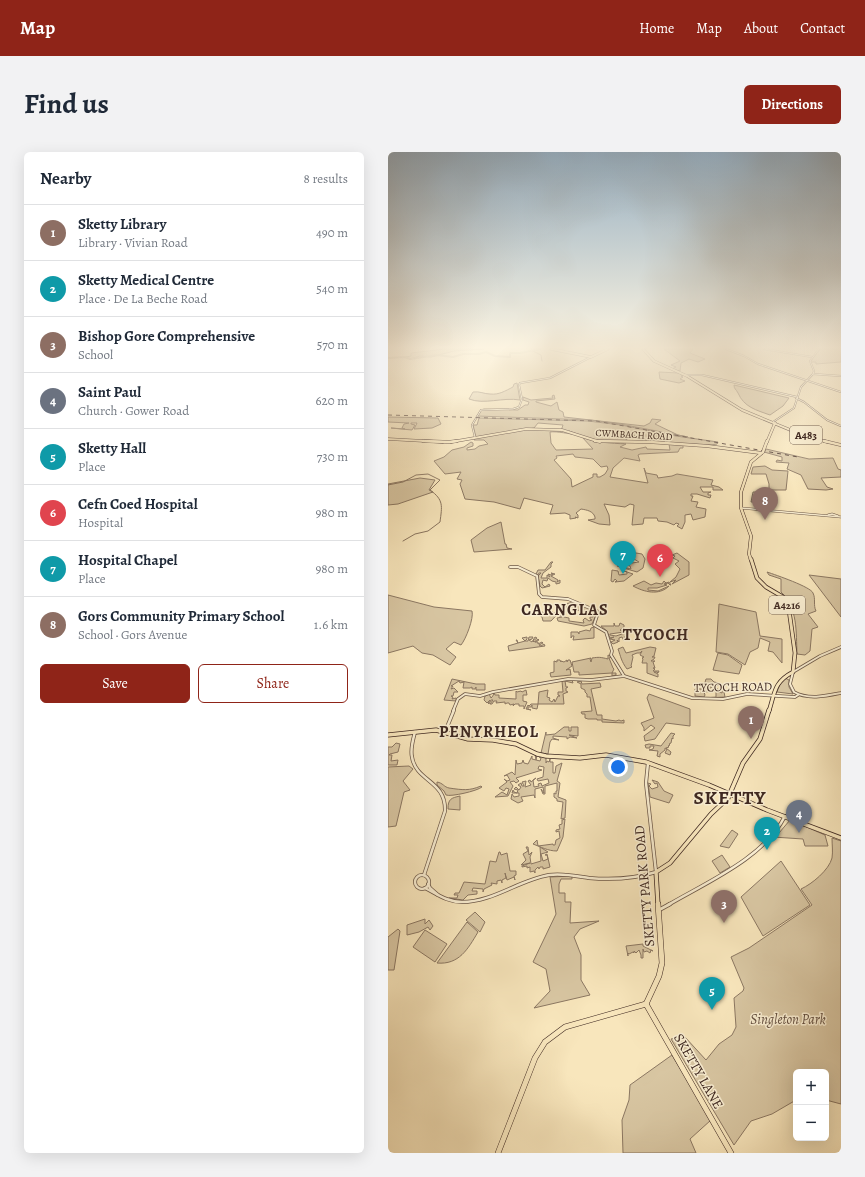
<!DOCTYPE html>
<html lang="en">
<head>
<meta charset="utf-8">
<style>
	:root { --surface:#fff; --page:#f2f2f3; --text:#1f2937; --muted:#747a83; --line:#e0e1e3; --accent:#8f2418 }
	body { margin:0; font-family:Alegreya,serif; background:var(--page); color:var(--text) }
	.controls { position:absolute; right:12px; bottom:12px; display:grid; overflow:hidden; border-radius:6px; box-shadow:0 4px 16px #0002 }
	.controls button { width:36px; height:36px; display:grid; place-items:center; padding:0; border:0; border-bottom:1px solid var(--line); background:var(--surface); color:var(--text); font:20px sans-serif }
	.you { position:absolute; left:230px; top:615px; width:14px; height:14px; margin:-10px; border:3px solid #fff; border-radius:50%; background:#1a73e8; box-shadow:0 0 0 6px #1a73e833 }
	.badge { display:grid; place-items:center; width:26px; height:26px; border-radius:50%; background:var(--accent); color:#fff; font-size:13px; font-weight:700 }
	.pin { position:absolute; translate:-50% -33px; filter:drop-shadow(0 1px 2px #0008) }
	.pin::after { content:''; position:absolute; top:21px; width:14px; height:12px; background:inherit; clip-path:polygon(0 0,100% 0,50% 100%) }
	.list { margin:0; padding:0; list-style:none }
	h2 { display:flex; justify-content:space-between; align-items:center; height:52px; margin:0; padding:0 16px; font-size:17px }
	h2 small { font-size:13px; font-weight:400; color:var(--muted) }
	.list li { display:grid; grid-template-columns:26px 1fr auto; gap:12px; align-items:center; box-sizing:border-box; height:56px; padding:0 16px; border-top:1px solid var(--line) }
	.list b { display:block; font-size:15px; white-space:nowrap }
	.list p { margin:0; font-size:13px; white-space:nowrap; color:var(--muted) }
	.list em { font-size:13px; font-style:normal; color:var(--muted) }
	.actions { display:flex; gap:8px; padding:12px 16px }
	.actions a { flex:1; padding:9px 0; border:1px solid var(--accent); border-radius:6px; text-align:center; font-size:14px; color:var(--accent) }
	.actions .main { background:var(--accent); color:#fff }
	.map { position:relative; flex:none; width:453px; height:1001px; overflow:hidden; border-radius:6px }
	header { display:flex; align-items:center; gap:24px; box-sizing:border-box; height:56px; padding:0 20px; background:var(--accent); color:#fff }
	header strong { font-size:19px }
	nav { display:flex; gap:22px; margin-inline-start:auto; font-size:14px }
	.intro { display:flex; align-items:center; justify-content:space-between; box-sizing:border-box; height:96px; padding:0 24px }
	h1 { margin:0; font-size:28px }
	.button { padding:10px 18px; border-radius:6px; background:var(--accent); color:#fff; font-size:14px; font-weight:700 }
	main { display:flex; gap:24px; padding:0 24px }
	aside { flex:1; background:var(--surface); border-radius:6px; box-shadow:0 4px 16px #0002 }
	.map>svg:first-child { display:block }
	.green { fill:#d8c6a2; stroke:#8b7762; fill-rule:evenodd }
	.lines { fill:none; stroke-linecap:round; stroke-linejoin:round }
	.stream { stroke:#88735e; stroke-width:1 }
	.river { stroke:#b9a587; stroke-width:2 }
	.minor-far4-casing { stroke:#6c5848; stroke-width:2 }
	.minor-far3-casing { stroke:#6c5848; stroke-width:2.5 }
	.minor-far2-casing { stroke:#6c5848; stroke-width:3.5 }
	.minor-far1-casing { stroke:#6c5848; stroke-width:4 }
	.minor-casing { stroke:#6c5848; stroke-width:4.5 }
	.major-far4-casing { stroke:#3e2821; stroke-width:3 }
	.major-far3-casing { stroke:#3e2821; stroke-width:3.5 }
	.major-far2-casing { stroke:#3e2821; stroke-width:4.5 }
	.major-far1-casing { stroke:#3e2821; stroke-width:5 }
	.major-casing { stroke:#3e2821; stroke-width:6 }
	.minor-far4 { stroke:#faefd3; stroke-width:1 }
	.minor-far3 { stroke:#faefd3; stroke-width:1.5 }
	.minor-far2 { stroke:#faefd3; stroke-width:2 }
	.minor-far1 { stroke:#faefd3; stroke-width:2.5 }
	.minor { stroke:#faefd3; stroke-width:3 }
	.major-far4 { stroke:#f8e6bc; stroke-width:2 }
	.major-far3 { stroke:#f8e6bc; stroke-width:2.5 }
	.major-far2 { stroke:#f8e6bc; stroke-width:3 }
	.major-far1 { stroke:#f8e6bc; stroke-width:3.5 }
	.major { stroke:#f8e6bc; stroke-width:5 }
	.rail { stroke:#3e2821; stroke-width:1; stroke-dasharray:4 4; stroke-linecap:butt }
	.major-bridge-casing { stroke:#3e2821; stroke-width:3.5; stroke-linecap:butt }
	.major-bridge { stroke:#f8e6bc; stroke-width:2.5 }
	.labels { text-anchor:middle; stroke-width:3; stroke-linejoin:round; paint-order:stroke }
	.far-street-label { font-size:10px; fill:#3e2821; stroke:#faefd3 }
	.shield { fill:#faefd3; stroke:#766456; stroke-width:1 }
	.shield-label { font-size:11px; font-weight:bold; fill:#3e2821 }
	.street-label { font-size:12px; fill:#3e2821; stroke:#faefd3 }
	.near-street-label { font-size:14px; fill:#3e2821; stroke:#faefd3 }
	.near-park-label { font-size:14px; font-style:italic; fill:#645041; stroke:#faefd3 }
	.district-label { font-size:16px; font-weight:bold; letter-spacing:1px; fill:#3e2821; stroke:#faefd3 }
	.near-district-label { font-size:19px; font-weight:bold; letter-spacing:1px; fill:#3e2821; stroke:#faefd3 }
</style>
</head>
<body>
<header>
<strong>Map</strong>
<nav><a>Home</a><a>Map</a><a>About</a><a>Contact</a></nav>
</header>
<div class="intro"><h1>Find us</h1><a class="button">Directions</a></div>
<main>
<aside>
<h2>Nearby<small>8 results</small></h2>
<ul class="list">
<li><span class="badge" style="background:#8d6e63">1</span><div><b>Sketty Library</b><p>Library · Vivian Road</p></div><em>490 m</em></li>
<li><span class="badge" style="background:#0f9aa8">2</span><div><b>Sketty Medical Centre</b><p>Place · De La Beche Road</p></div><em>540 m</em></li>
<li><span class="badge" style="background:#8d6e63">3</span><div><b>Bishop Gore Comprehensive</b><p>School</p></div><em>570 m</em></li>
<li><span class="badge" style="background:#6b7280">4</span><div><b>Saint Paul</b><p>Church · Gower Road</p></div><em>620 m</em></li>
<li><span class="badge" style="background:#0f9aa8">5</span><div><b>Sketty Hall</b><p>Place</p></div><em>730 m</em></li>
<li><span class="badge" style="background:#e0444e">6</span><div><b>Cefn Coed Hospital</b><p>Hospital</p></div><em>980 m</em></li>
<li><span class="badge" style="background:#0f9aa8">7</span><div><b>Hospital Chapel</b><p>Place</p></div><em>980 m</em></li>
<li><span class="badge" style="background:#8d6e63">8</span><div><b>Gors Community Primary School</b><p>School · Gors Avenue</p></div><em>1.6 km</em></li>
</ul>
<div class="actions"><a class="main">Save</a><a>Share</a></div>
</aside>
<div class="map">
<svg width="453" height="1001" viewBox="0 0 453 1001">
	<rect width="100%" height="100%" fill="#f8e6bc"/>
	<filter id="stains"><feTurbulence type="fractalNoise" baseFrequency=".005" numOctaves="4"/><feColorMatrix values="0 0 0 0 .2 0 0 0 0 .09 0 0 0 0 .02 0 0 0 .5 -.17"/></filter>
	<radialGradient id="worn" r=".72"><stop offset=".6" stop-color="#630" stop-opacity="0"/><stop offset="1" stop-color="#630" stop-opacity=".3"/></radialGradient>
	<g class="green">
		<path d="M56 197H96L66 199 43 205 32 204 22 207 17 205 23 204V201Z"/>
		<path d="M276 197H305L302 201 317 207 310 210 301 207 293 211 292 219 284 217 288 215 283 213 292 209Z"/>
		<path d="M432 197H453V210L428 212V210H422Z"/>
		<path d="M271 220 290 221 295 223 293 224 295 225 292 227 297 229 291 231 272 227Z"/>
		<path d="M129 231 132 248C115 245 96 253 81 247L85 240C92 239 96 242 102 242 111 243 117 239 125 235L126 232Z"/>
		<path d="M346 233 401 246 395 254 382 263C368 258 356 255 350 241 348 237 346 237 346 233Z"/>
		<path d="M166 243 167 247 148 249V250L163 254 169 250 171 258 175 260 176 265 256 274 262 271 264 267 273 268 267 272 290 283 300 285 232 272 202 268 89 264 93 258 96 257 130 258 137 253H140L141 250 135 248V245L143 248 165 246 164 244Z"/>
		<path d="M0 265 50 266 53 272 44 276 26 277 29 271H23V272L27 273 24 278 3 276 17 277 14 276 16 272 21 271 0 270Z"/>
		<path d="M91 266 200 269 233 273 288 284 330 290 329 292 323 293 257 290 251 283 238 285 239 288 234 289 236 291 203 287 181 279 190 283C182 282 169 279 162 280L163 291 168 298 205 297 194 285C209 291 222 291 238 292L232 295 244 298 258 295 259 297 282 298 281 292 295 293V296H292L290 300 252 302 250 303 252 309 236 306 225 316 222 325 260 331 256 316 258 321 269 323 270 326 284 324 289 322 325 328 323 333 331 335 335 338H325V335H312L315 340H323L320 341V343H323L322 346 309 342H303V344H305L303 349 310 350 308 355 318 357 317 365 305 368 303 362 297 363V370L294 377 289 374 291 372 288 371 286 373 279 370 270 369 269 366H256L255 372 244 373 246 353 242 352 237 355 216 352 221 363 222 373 211 372 200 368 207 367V365C205 359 199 358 193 357L188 361 190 363V366L187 365 188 366 182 367V363L177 361 162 362 165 353 136 346 132 357 106 350 77 347 72 332 74 328 69 327 73 320 57 322 46 309 56 305 64 298 76 295 83 290 85 291V294L79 296V298L87 297 91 294 100 292 96 288H86L87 286 140 277 173 279 175 273 150 271 146 276 88 285 85 273H89ZM185 302 187 305 205 307 213 315 219 314 220 317 217 322 212 325H209V322H205V325L184 335 183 327 166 308 169 306 168 304Z"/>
		<path d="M378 297 421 307 445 306 450 317 453 318V325L433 326 439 335 445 337 438 338 420 337 413 323 399 317 401 311 388 310 389 308 394 309V305L376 300Z"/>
		<path d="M377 314 384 318 400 319 398 338H381V332L378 322H363L365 315Z"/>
		<path d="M32 326 47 328 41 338 45 340 10 352 0 353V332Z"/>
		<path d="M365 340H380L377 350H363Z"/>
		<path d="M113 370 117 392H118L119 396 124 397 86 400 83 388 99 376Z"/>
		<path d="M242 400 254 402 257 407 255 416 249 420 229 414 232 411 235 415 243 417 242 414 236 411 237 409 244 411 251 410 246 407H236L246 402C241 400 236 402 232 405L231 407H230L233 402Z"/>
		<path d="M289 401 301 410V423L284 432 288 428 282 430 288 425 292 417 287 412 291 409 285 406 287 404 284 403Z"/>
		<path d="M163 410H165L163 412V415L155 421 153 426H159V423L162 425 160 422 163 423 165 422 163 421 167 422 163 424 170 428 169 430 172 428V431L168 432V430L164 429 160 426 159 429 155 428 154 432 157 435 161 432 162 434 154 436 152 434 150 424 153 421H151L150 423 148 422 150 418H157Z"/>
		<path d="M224 418 230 419 231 423 239 422V420L236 419 245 422 236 429 227 430 229 429 227 427 225 430 223 429Z"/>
		<path d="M379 420C388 423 423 435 425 441 428 447 425 453 428 459L420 462 430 475 424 477 422 499 417 503 409 502C408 480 410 456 393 440V427L381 423Z"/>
		<path d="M421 423 453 427V465Z"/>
		<path d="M256 429 263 433 268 431 274 432 276 429 278 431 281 430 283 433H282L280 431 276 432 279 433 269 436H260V438L270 439 281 434C271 444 256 440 245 434Z"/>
		<path d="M0 443 46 455 84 459C86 466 78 487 73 493L66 490 58 497 68 505 62 513 45 503 34 501 25 494 0 501Z"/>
		<path d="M187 450 209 459V462H199L190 458 180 459V455H176L178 454H177L163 469H155L154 465 150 462 155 460 157 463 160 462 158 452 160 456H163L162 458H160L162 460 160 462H163L164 460H165L164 462H166L167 460 176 452Z"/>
		<path d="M331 452 368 460 372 484 394 487V511L385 500 380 499 382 490 372 486 370 496 362 500 357 513 340 502 328 500Z"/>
		<path d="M173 462H175L176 465 181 466V469L196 471 195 468 197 466 201 469 204 468 202 467V465H205V463H200H208L204 472 196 474 170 469 169 466 174 465V464H171Z"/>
		<path d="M226 471 227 474H231L232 471 236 473V475L232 478 233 479 237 478 236 480 222 482V483L228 484 237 481 239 484 236 485 237 486H240L239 488 238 487 236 489 234 485 231 486V490L229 488 230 490 225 492 223 490 227 488 222 487 226 485 222 486 219 479 213 474H226Z"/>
		<path d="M206 475V486L185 488 186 484H184L183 486V480H190L191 482V480L198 478 202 479 203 476Z"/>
		<path d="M139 485V487L137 489H140L141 485H145L144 487 141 488 144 490 147 485 149 486 145 489 146 490 150 487 151 488 147 490H150V492L154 490 155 491 151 493 153 494 156 492 157 494 121 499 120 494 130 491 128 488H129L130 491 137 489 134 486Z"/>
		<path d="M235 495 238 501 262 495 268 496 266 504 264 505H267L266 507 263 509H267L265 510 267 516H265L267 517 265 519H271L270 521 269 520H266L270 522V525L259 521V511H254L255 507 254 506 256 505 252 503 254 499 252 501H249L244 503 245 505 243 514 244 515 239 517C233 509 233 505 230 497Z"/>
		<path d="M330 501 340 503 354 513 351 522 325 518Z"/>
		<path d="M220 503 224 505 221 506 225 516 226 517 224 521H228V523L224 524V521L191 523V520H186L184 510 203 506 202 507 203 510 204 506C211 505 212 505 220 507Z"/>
		<path d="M169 508H172L173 510V509L176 510 179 508V510L180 508H182L184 514 178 518 182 517 183 523 163 525 162 521 166 520V509L169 510Z"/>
		<path d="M397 526 401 528V535L405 542 389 540 393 529Z"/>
		<path d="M64 527 88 532H97V538H88V535L87 537H84V535L82 536H75L76 530 72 531 71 529 63 534H65L63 537 66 536 70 540H66L65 544H63L65 545 64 547 68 546V549L56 548Z"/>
		<path d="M318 527H323L326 530 331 531V533L319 537 318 539 328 538 329 536V539L334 541 335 535 337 545 317 546 328 545V539L316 540 317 543 316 545 307 544V537H315Z"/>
		<path d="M184 528 185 531 177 529 178 535H180L178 536V539L180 540 175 542 176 552H150L149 557 144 556V553L143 555H140V557L143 558 138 557 140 553 141 554 143 552H150L151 540 160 538 159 545 162 546 161 548 164 550 166 547 167 550 170 544H172L170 543V540H175L174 529Z"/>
		<path d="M193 529 194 532 212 531 213 535 203 537 209 563H214V567L228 569 231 568 233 569 236 568V571L214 570V568H209V567H200L197 566V562H194L193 560 204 559 202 545H199V542L197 540V538L193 536V532L189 530Z"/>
		<path d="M138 538 139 543H135V549L139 550 136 557V554H131V552H127L125 554 126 552 122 553 121 551H119L117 552V550L108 551 109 549H106L104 552H102L105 548H103L101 552 100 551 102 548 99 551 96 548 97 544 101 542 103 546 104 545 106 542 103 541H106L107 543H111V546L128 547V539L129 540 133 539 134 540Z"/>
		<path d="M261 542 302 557V574L278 571 267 587 257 589 256 584 267 576 263 573 256 579V576L253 571 266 566 259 546Z"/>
		<path d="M176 575H181V579H183V575H190V584L181 583 189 586 182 585 179 587V585L165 584V586L171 588 164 587 162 590 160 602 153 601 158 580V583L167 582Z"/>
		<path d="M283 581 287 582 285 584V587L284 586 283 591 281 592 282 593 280 594 281 595 278 596 283 600 282 603 277 601 279 597 277 596V598L272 602V605L269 604 270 599 261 598 265 597 266 594H262V596H258L257 593 261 592 273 594Z"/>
		<path d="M8 591 12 592 10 600 2 602 1 603H4L3 609 10 608 9 613H0V595H4Z"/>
		<path d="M147 602 149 603 148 608 152 609 153 606 151 605 152 604 158 605V611L159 609 161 610 162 607V610H165V621H167L168 614 174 611 169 629 172 631 170 645 178 648 177 666 173 667 175 650 169 649V647L166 645V641L168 642V639H169V631L157 634V642H155L153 637 156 641 155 635 147 637V646L146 643 133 645 135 649 130 651 123 647 124 642 126 645 131 644V641H124L125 638 126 640 129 641 130 638 126 637 128 635 131 638 133 635 130 633 133 631 134 634H136L134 630 138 629 137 635 143 633 140 629 142 628 143 630 148 626 145 628 146 635 151 634 150 632 153 631 154 634 161 631 160 627 150 629 149 627 155 625 156 615 151 614 150 617 154 618 128 626 131 629 128 631 126 629 122 630 125 634 120 644 107 645 114 640 119 643 121 637 118 636 116 639 111 636 119 630 116 627 119 629 122 628 119 623 116 624 124 620 127 623 128 608 129 612 134 611 135 608 136 611 140 612 144 604V607L148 608Z"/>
		<path d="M21 614 25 617 15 629 22 638 16 640 8 674 0 675V615Z"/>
		<path d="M264 628 270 630 276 639 285 643 281 651 262 645 260 631 263 632 261 634 264 637 270 635 269 631 267 632Z"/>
		<path d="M49 630C55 631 56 635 61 636 75 638 81 639 93 634L94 635C89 639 63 645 58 643L56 639 49 633Z"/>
		<path d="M72 644V658L60 657C60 647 63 646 72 644Z"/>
		<path d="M177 667 175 685 169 699C160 699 153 695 145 692L149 688 150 694 165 692V693H167L168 688 172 686 171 679 168 680V678L172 677 171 673 174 672V668Z"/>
		<path d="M402 668 437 683 440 694H417L415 687 385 685 391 681Z"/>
		<path d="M344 678 350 682 341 696 332 694Z"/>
		<path d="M444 686 453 689V952L438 948V920H408V948L384 962 363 969 346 993 283 887 296 884 318 908 331 892 344 883 348 875 346 846 355 839 356 836 343 805 361 796 424 753 413 737C424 732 441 718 444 706 445 699 444 693 444 686Z"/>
		<path d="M138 695H140L141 703 144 700 142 705 143 712 153 709 152 695 160 700 153 702 155 709 160 707 159 703H157L159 702 162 715 155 717V715H152L151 717 150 715 147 718V721L146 719 142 720V715L139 716V714L134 715V714L142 711 133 713 138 708 135 702 140 699Z"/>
		<path d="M111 700H112L113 703 119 701 122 719H128V723L126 724 127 728 126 725 119 728 117 721 118 726 114 728V731L113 728 109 729V732L103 731 104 733 96 737 95 740V737L85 736 84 739H89V742L80 743 75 748 61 746H69L70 743H66L67 741H71L76 730 97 732 102 709 108 710Z"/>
		<path d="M334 703 342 715 332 721 324 709Z"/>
		<path d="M393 709 422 753 375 784 353 745Z"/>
		<path d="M184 724V727H173L171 732V741H177V750H183L182 771 211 769 192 777 186 785 193 803V828L202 843 146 856 162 839 158 817 145 810 168 762 162 725Z"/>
		<path d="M87 760 97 770 92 780 78 768Z"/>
		<path d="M37 767V772L41 768 45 774 42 778 40 775 31 780 19 783V773Z"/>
		<path d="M79 770 90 780C80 797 71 813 49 811Z"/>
		<path d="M10 777 12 779 6 818H0V785Z"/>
		<path d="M37 778 59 792 47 810 25 795Z"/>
		<path d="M255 792V794L265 799 263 798 262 801 259 799 256 800 255 797V806H253V803L251 798 248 801 246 799V801L245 800 241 802 240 801V804L238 794Z"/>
		<path d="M284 903 323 968 302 987 308 1001H235L234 968 241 948 242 933Z"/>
	</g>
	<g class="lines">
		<g class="stream">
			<path d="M145 199 153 203 154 209"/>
			<path d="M0 333 15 330 28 323 40 322 52 328 42 338C56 348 54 354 52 370L40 379 27 382 15 389"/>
		</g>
		<path class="river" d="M0 206 16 205 22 207 49 203 65 205 75 202H91L98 200 107 204 122 205V201H132L152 197"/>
		<defs>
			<g id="minor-far4">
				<path d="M338 197 356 204 370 212 453 240"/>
				<path d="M376 197 424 205"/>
				<path d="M425 222 426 219 422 209 431 197"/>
				<path d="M425 222 453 224"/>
				<path d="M297 223H314L409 245"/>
				<path d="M408 246 416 250 439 268"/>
				<path d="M439 268 453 274"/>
				<path d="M385 270 406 256 413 235 425 222"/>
				<path d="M87 285 84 273 93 258 125 257 131 255 134 247 131 233 132 231 162 226 203 205"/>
			</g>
			<g id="minor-far3">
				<path d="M353 356 453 365"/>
				<path d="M440 363 444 362 450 364"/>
			</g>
			<g id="minor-far2">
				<path d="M122 415H130L149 424 151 442 154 445 180 447 209 459 210 461 206 473 218 480 224 499 223 503 236 524"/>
				<path d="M453 495 432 504 405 520 402 532 406 540C420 548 438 544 453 541"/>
				<path d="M65 559 70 547 77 542 92 544 105 540 180 527 203 528 236 524 304 546 335 547 359 542 407 545 410 543"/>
			</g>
			<g id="minor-far1">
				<path d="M27 580C25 588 22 597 24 605 28 630 58 628 57 659L36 723"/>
				<path d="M57 580 66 558"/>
				<circle cx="34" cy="730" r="7"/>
				<path d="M40 732 42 736 50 743"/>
				<path d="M37 736C49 742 59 750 74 750 105 750 131 728 161 723 175 721 188 724 201 726 224 728 246 727 268 720L258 631 260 611"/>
				<path d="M280 753C319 730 376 706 397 664"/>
			</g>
			<path id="minor" d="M271 758 282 752"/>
			<g id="major-far4">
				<path d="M163 197 203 205 220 197"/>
				<path d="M255 197 266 209 299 224 354 258 417 284 440 290"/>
				<path d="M0 287 55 290"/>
				<path d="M63 290 138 277 174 278 212 290"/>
				<path d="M379 290 387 271"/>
			</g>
			<g id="major-far3">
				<path d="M35 289 61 290 69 289"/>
				<path d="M207 289 262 290 319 294 373 301"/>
				<path d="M436 289 453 293"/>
				<path d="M376 297 379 289"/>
				<path d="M363 408 361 402 363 384 353 356V340L363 310 375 300"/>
			</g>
			<path id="major-far2" d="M363 407 369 426 378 435 395 445 401 458 407 501 405 520C386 530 387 540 381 559"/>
			<g id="major-far1">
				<path d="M0 583 48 578 80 587 105 588 128 592 149 602 158 604 192 606 218 603 258 610 321 633 379 658 453 686"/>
				<path d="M270 753 268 720 282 711 323 662 340 646 355 611 372 587 381 558"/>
			</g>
			<g id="major">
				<path d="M258 852 271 824 274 811 270 752"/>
				<path d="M258 852 343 1001"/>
				<path d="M110 1001 147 906 157 890 177 875 258 852"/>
			</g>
		</defs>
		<use href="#minor-far4" class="minor-far4-casing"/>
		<use href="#minor-far3" class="minor-far3-casing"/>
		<use href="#minor-far2" class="minor-far2-casing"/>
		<use href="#minor-far1" class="minor-far1-casing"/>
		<use href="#minor" class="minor-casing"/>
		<use href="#major-far4" class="major-far4-casing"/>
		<use href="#major-far3" class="major-far3-casing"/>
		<use href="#major-far2" class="major-far2-casing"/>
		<use href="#major-far1" class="major-far1-casing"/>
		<use href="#major" class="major-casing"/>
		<use href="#minor-far4" class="minor-far4"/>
		<use href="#minor-far3" class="minor-far3"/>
		<use href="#minor-far2" class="minor-far2"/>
		<use href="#minor-far1" class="minor-far1"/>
		<use href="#minor" class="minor"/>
		<use href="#major-far4" class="major-far4"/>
		<use href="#major-far3" class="major-far3"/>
		<use href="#major-far2" class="major-far2"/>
		<use href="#major-far1" class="major-far1"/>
		<use href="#major" class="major"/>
		<path class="rail" d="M0 263 208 269 410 305"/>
		<defs>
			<path id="major-bridge" d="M375 300 376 297"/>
		</defs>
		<use href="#major-bridge" class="major-bridge-casing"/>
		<use href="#major-bridge" class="major-bridge"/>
	</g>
	<linearGradient id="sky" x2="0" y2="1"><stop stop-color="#95aec1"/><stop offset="0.58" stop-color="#fcf4e1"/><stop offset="1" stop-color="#fcf4e1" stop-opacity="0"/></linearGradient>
	<rect width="453" height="337" fill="url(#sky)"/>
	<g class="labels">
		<g class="far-street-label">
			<text transform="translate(246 282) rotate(3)" y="4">CWMBACH ROAD</text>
		</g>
		<g class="shield">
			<rect x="402" y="274" width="32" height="18" rx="3"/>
			<rect x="381" y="444" width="36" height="18" rx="3"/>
		</g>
		<g class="shield-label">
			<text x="418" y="287">A483</text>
			<text x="399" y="457">A4216</text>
		</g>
		<g class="street-label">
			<text transform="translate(345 535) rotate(-1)" y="4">TYCOCH ROAD</text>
		</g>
		<g class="near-street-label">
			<text transform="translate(256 734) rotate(-95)" y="5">SKETTY PARK ROAD</text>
			<text transform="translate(311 919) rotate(60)" y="5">SKETTY LANE</text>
		</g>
		<g class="near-park-label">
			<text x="400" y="872">Singleton Park</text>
		</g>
		<g class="district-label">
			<text x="177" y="463">CARNGLAS</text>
			<text x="268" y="488">TYCOCH</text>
			<text x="101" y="585">PENYRHEOL</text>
		</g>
		<g class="near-district-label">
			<text x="342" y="652">SKETTY</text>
		</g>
	</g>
	<rect width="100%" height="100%" filter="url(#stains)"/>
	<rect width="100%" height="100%" fill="url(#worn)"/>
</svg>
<div class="controls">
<button>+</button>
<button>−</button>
</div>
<div class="you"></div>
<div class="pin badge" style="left:363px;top:587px;background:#8d6e63">1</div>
<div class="pin badge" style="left:379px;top:698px;background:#0f9aa8">2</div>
<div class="pin badge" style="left:336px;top:771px;background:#8d6e63">3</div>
<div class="pin badge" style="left:411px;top:681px;background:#6b7280">4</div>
<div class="pin badge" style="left:324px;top:858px;background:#0f9aa8">5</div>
<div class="pin badge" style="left:272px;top:425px;background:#e0444e">6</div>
<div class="pin badge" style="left:235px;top:422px;background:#0f9aa8">7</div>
<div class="pin badge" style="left:377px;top:368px;background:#8d6e63">8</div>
</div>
</main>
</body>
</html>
